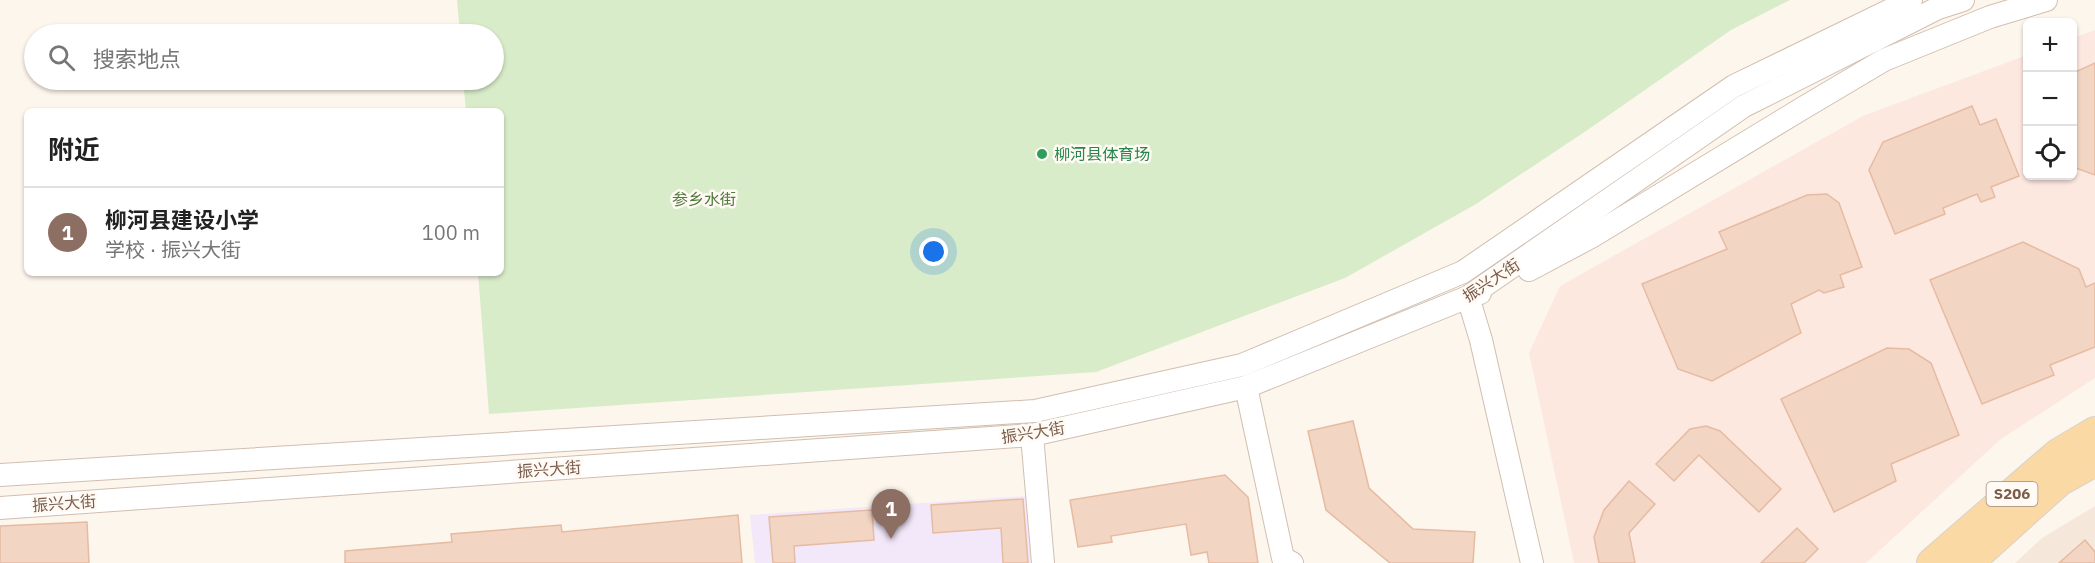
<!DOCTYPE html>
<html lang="zh">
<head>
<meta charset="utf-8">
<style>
	:root { --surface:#fff; --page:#f2f2f2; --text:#222; --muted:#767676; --line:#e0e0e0; --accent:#e76f51 }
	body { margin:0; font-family:"IBM Plex Sans","Noto Sans SC",sans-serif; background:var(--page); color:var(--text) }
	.controls { position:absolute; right:18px; top:18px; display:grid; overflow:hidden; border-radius:9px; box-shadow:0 2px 4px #0004 }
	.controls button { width:54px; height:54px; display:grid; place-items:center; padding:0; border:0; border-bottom:2px solid var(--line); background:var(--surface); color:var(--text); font:30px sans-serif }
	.you { position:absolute; left:934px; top:252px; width:21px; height:21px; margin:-15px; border:4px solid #fff; border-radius:50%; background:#1a73e8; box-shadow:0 0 0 9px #1a73e833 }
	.badge { display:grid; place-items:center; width:39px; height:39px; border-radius:50%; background:var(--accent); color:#fff; font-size:20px; font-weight:700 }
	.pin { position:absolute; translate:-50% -50px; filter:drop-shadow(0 2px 3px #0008) }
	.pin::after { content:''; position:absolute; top:32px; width:21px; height:18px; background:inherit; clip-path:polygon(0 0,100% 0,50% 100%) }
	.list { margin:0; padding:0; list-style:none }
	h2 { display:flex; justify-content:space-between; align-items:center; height:78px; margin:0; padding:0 24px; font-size:26px }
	h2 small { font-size:20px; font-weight:400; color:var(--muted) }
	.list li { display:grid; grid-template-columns:39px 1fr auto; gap:18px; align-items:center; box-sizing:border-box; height:90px; padding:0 24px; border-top:2px solid var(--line) }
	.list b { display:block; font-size:22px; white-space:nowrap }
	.list p { margin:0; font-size:20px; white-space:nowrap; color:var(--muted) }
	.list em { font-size:20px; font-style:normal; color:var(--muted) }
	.icon { flex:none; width:33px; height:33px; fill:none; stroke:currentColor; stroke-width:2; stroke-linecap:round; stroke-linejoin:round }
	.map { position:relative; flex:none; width:2095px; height:563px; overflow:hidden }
	.search { position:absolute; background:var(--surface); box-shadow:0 2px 4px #0004; left:24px; top:24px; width:480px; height:66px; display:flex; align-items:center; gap:15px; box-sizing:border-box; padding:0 21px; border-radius:33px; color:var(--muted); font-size:22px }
	.panel { position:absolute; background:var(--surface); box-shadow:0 2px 4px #0004; left:24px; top:108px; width:480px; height:168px; border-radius:9px }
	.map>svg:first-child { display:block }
	.residential { fill:#f5e8da }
	.commercial { fill:#fde8e0 }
	.education { fill:#f3e8fa }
	.green { fill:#d8ecc9 }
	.building { fill:#f3d5c3; stroke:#e6bba3; stroke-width:1.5 }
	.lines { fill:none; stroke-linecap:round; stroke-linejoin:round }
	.minor-casing { stroke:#d1beb0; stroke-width:24 }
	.major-casing { stroke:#dad1cd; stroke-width:32 }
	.minor { stroke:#fff; stroke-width:22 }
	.major { stroke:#fbd9a5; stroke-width:30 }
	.leisure-dot { fill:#2e9e5b; stroke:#fffaf3; stroke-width:2 }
	.labels { text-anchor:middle; stroke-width:5; stroke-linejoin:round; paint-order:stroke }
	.shield { fill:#fffaf3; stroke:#a28b7f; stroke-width:1.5 }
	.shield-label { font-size:15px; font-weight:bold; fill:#7a5c4d }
	.leisure-label { font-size:16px; fill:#27864d; stroke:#fffaf3; text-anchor:start }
	.park-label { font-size:16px; fill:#537a41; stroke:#fffaf3 }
	.street-label { font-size:16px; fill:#7a5c4d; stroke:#fffaf3 }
</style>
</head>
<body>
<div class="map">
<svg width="2095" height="563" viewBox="0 0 2095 563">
	<rect width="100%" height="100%" fill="#fdf6ec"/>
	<path class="residential" d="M2095 506V563H2015L2042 538Z"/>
	<path class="commercial" d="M2095 30V378L2001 439 1866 563H1574L1529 353 1560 286 1863 116 2027 55 2028 176H2072L2073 38Z"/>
	<path class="education" d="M1026 496 1031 563H755L750 515Z"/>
	<path class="green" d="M457 0H1790L1731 30 1589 129 1476 204 1345 278 1096 372 489 414 478 273H501V111H466L463 80H494V34H460Z"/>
	<g class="building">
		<path d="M2095 63V175L2073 167V73Z"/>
		<path d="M1972 106 1980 125 1996 119 2019 176 1991 187 1995 197 1981 202 1977 194 1943 208 1945 214 1895 234 1869 170 1883 142Z"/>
		<path d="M1827 194 1839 203 1862 267 1840 275 1844 287 1824 293 1819 290 1791 304 1801 333 1712 381 1678 369 1642 284 1727 249 1719 232 1807 195Z"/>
		<path d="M2023 242 2079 269 2086 287 2095 283V347L2050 365 2054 375 1982 404 1930 280Z"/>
		<path d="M1887 348 1909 349 1931 363 1959 435 1891 464 1896 481 1834 512 1781 399Z"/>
		<path d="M1353 421 1369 488 1413 529 1475 532 1473 563H1390L1326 510 1308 431Z"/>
		<path d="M1706 426 1720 431 1781 489 1759 512 1699 455 1674 481 1656 464 1690 429Z"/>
		<path d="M1225 475 1248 497 1258 563H1209L1207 552 1191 555 1186 524 1111 536 1112 542 1078 547 1070 500Z"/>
		<path d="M1629 481 1655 504 1629 533 1635 563H1599L1594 537 1604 510Z"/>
		<path d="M1023 499 1028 563H1003L1001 528 933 533 931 505Z"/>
		<path d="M872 510 874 540 794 546 795 563H773L769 517Z"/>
		<path d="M738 515 742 563H345V551L452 542 451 534 561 525 562 532Z"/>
		<path d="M87 522 89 563H0V526Z"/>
		<path d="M1797 528 1818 549 1804 563H1761Z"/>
		<path d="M2085 540 2095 552V563H2059Z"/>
	</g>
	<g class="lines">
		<defs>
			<g id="minor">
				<path d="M1529 270 1591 237 1803 108 1884 60 1990 17 2046 0"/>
				<path d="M1480 293 1468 297 1481 340 1532 563"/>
				<path d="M1246 387 1283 558 1292 563"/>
				<path d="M1032 435 1043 563"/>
				<path d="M0 475 1035 411 1242 365 1463 272 1734 86 1911 0"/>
				<path d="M0 508 1032 435 1246 387 1468 297 1744 106 1938 8 1963 0"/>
			</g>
			<g id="major">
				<path d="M1932 563 2058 454 2095 432"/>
				<path d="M1968 563 2059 481 2095 461"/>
			</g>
		</defs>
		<use href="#minor" class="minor-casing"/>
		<use href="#major" class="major-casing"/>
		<use href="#minor" class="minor"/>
		<use href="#major" class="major"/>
	</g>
	<circle class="leisure-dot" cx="1042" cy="154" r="6"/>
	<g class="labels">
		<rect class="shield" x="1986.5" y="482" width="51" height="24" rx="4.5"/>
		<g class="shield-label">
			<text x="2012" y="499">S206</text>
		</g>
		<g class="leisure-label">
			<text x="1054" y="160">柳河县体育场</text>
		</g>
		<g class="park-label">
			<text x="704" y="205">参乡水街</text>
		</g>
		<g class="street-label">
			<text transform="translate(1491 280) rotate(-33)" y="6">振兴大街</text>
			<text transform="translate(1033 432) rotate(-9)" y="6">振兴大街</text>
			<text transform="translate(549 469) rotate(-4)" y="6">振兴大街</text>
			<text transform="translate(64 503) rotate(-4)" y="6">振兴大街</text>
		</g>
	</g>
</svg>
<div class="controls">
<button>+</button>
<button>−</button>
<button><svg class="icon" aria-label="locate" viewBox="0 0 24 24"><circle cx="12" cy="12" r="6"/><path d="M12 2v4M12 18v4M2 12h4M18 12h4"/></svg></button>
</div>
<div class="you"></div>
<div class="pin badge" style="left:891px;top:539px;background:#8d6e63">1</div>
<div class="search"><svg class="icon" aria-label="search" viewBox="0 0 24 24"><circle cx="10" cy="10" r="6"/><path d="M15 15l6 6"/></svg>搜索地点</div>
<section class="panel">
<h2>附近<small></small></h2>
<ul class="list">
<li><span class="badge" style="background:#8d6e63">1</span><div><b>柳河县建设小学</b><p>学校 · 振兴大街</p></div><em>100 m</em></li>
</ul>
</section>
</div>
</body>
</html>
